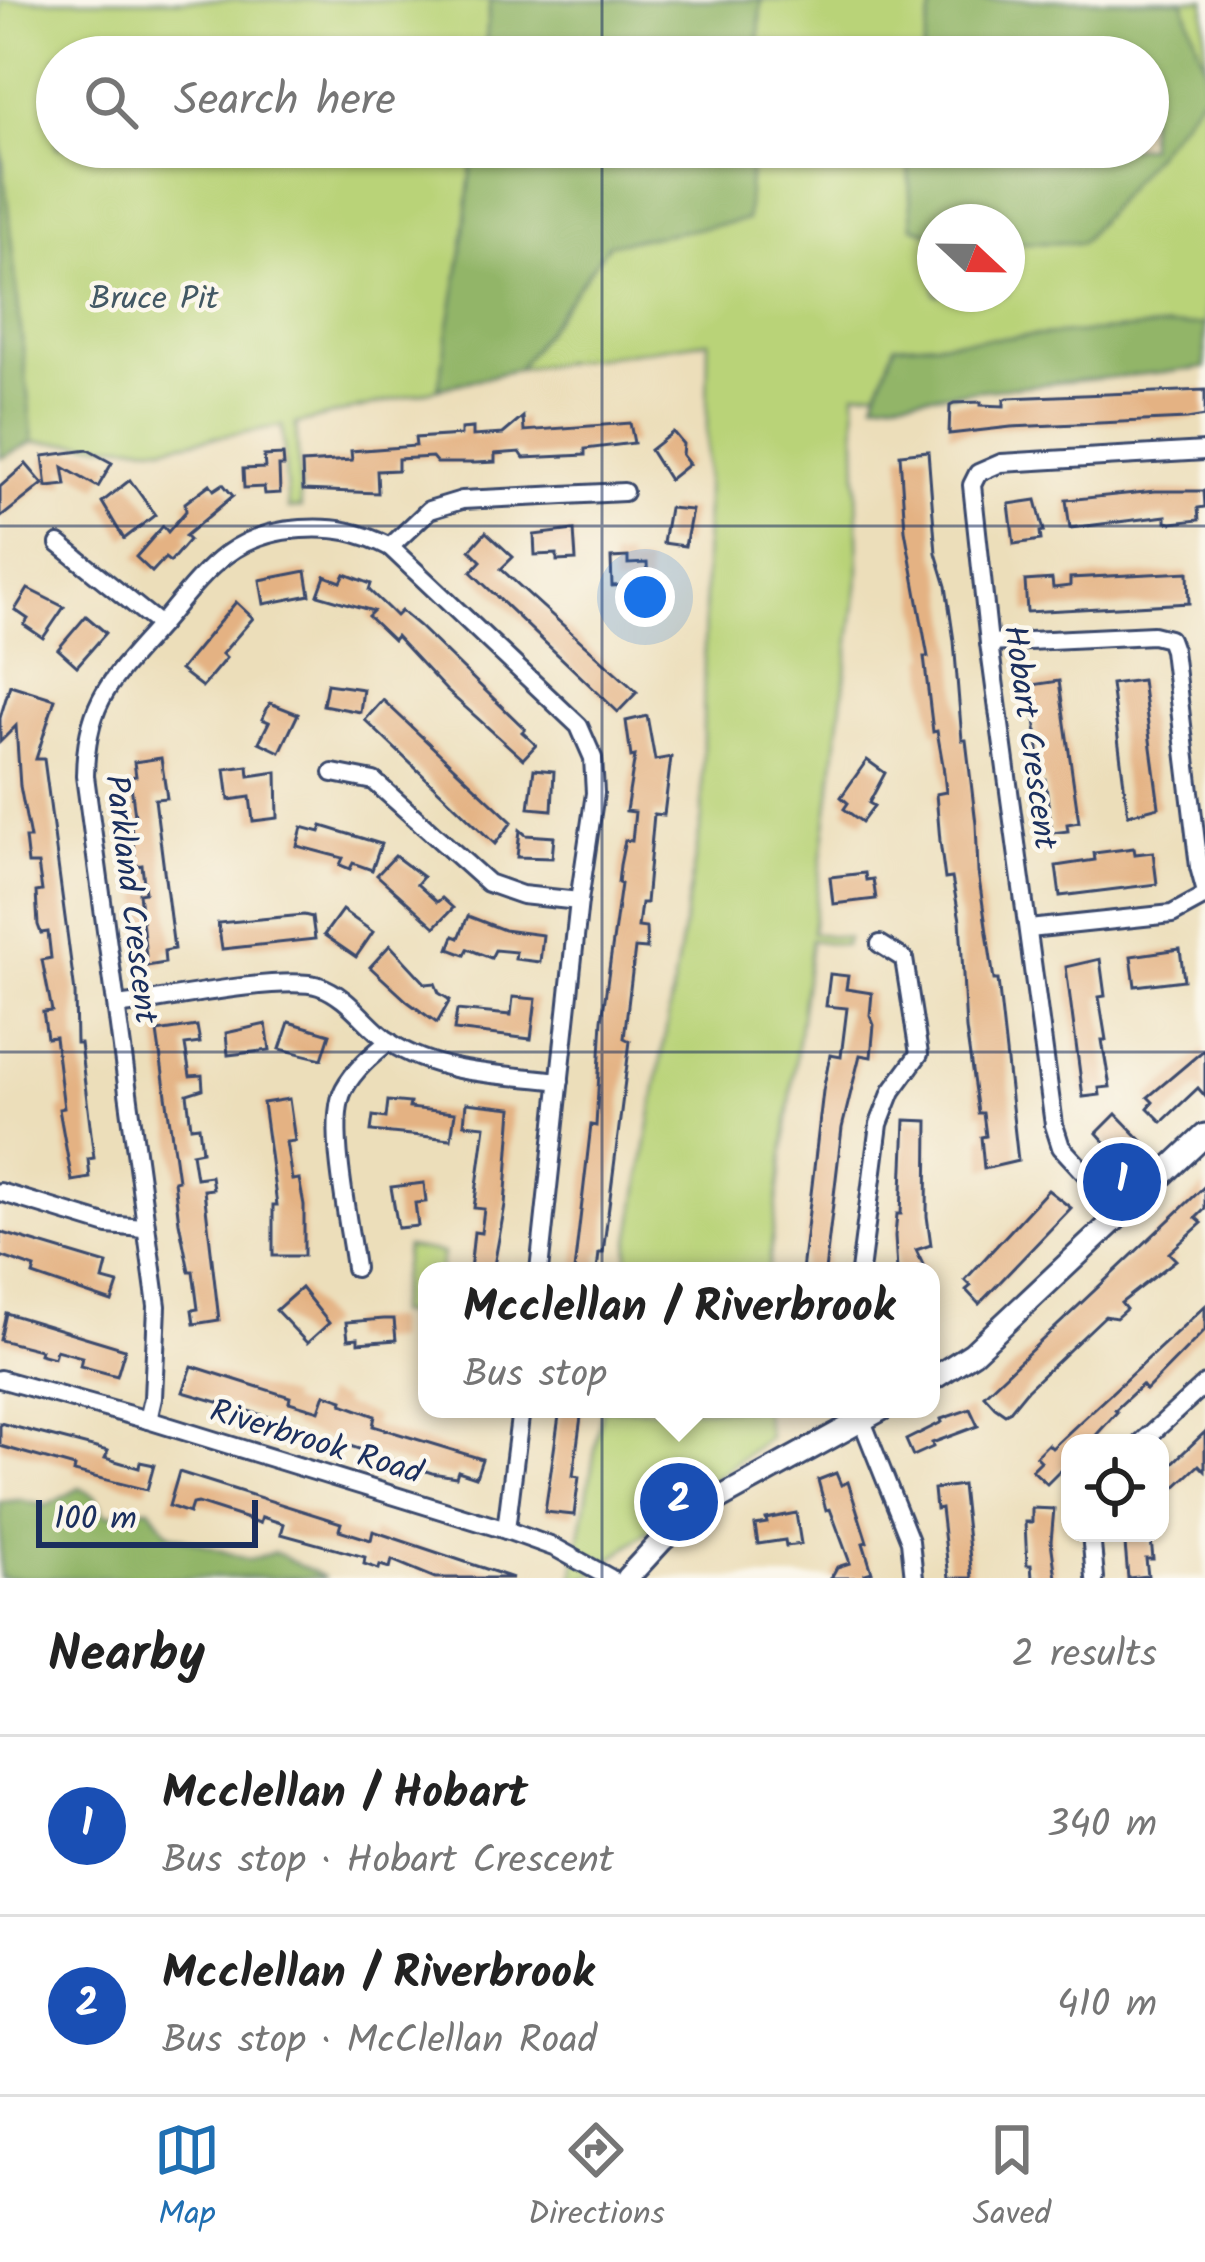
<!DOCTYPE html>
<html lang="en">
<head>
<meta charset="utf-8">
<style>
	:root { --surface:#fff; --page:#f2f2f2; --text:#222; --muted:#767676; --line:#e0e0e0; --accent:#1f6fb2 }
	body { margin:0; font-family:Kalam,sans-serif; background:var(--page); color:var(--text) }
	.controls { position:absolute; right:36px; bottom:36px; display:grid; overflow:hidden; border-radius:24px; box-shadow:0 3px 9px #0004 }
	.controls button { width:108px; height:108px; display:grid; place-items:center; padding:0; border:0; border-bottom:3px solid var(--line); background:var(--surface); color:var(--text); font:60px sans-serif }
	.compass { position:absolute; left:917px; top:204px; width:108px; height:108px; border-radius:50%; background:var(--surface); box-shadow:0 3px 9px #0004; rotate:112deg }
	.scale { position:absolute; left:36px; bottom:30px; width:222px; box-sizing:border-box; padding-left:12px; border:6px solid #1b2f5e; border-top:0; font-size:33px; line-height:42px; white-space:nowrap; color:#1b2f5e; -webkit-text-stroke:9px #fbf7ec; paint-order:stroke }
	.you { position:absolute; left:645px; top:597px; width:42px; height:42px; margin:-30px; border:9px solid #fff; border-radius:50%; background:#1a73e8; box-shadow:0 0 0 18px #1a73e833 }
	.badge { display:grid; place-items:center; width:78px; height:78px; border-radius:50%; background:var(--accent); color:#fff; font-size:39px; font-weight:700 }
	.pin { position:absolute; translate:-50% -50%; border:6px solid #fff; box-shadow:0 3px 12px #0006 }
	.popup { position:absolute; left:418px; top:1262px; width:522px; height:156px; box-sizing:border-box; display:grid; place-content:center; border-radius:24px; background:var(--surface); filter:drop-shadow(0 3px 9px #0005); font-size:39px; white-space:nowrap; color:var(--muted) }
	.popup b { font-size:45px; color:var(--text) }
	.popup::after { content:''; position:absolute; left:50%; top:100%; margin-left:-24px; border:24px solid transparent; border-top-color:var(--surface) }
	.list { margin:0; padding:0; list-style:none }
	h2 { display:flex; justify-content:space-between; align-items:center; height:156px; margin:0; padding:0 48px; font-size:51px }
	h2 small { font-size:39px; font-weight:400; color:var(--muted) }
	.list li { display:grid; grid-template-columns:78px 1fr auto; gap:36px; align-items:center; box-sizing:border-box; height:180px; padding:0 48px; border-top:3px solid var(--line) }
	.list b { display:block; font-size:45px; white-space:nowrap }
	.list p { margin:0; font-size:39px; white-space:nowrap; color:var(--muted) }
	.list em { font-size:39px; font-style:normal; color:var(--muted) }
	.icon { flex:none; width:66px; height:66px; fill:none; stroke:currentColor; stroke-width:2; stroke-linecap:round; stroke-linejoin:round }
	.map { position:relative; flex:none; width:1205px; height:1578px; overflow:hidden }
	.search { position:absolute; background:var(--surface); box-shadow:0 3px 9px #0004; left:36px; right:36px; top:36px; height:132px; display:flex; align-items:center; gap:30px; box-sizing:border-box; padding:0 42px; border-radius:66px; color:var(--muted); font-size:45px }
	.sheet { height:516px; background:var(--surface) }
	nav { display:flex; justify-content:space-around; align-items:center; box-sizing:border-box; height:168px; border-top:3px solid var(--line); background:var(--surface); font-size:33px; color:var(--muted) }
	nav a { display:grid; justify-items:center; gap:6px }
	nav .on { color:var(--accent) }
	.map>svg:first-child { display:block }
	.green { fill:#b9d378; stroke:#6a816b; stroke-width:3; fill-rule:evenodd }
	.forest { fill:#92b568; stroke:#567263; stroke-width:3 }
	.building { fill:#e4b283 }
	.lines { fill:none; stroke-linecap:round; stroke-linejoin:round }
	.minor-casing { stroke:#3a496c; stroke-width:22 }
	.tertiary-casing { stroke:#3a496c; stroke-width:27 }
	.minor { stroke:#fff; stroke-width:16 }
	.tertiary { stroke:#fff; stroke-width:21 }
	.grid { fill:none; stroke:#1b2f5e; stroke-width:3; stroke-opacity:0.55 }
	.labels { text-anchor:middle; stroke-width:9; stroke-linejoin:round; paint-order:stroke }
	.park-label { font-size:33px; fill:#425864; stroke:#fbf7ec }
	.street-label { font-size:33px; fill:#1b2f5e; stroke:#fbf7ec }
</style>
</head>
<body>
<div class="map">
<svg width="1205" height="1578" viewBox="0 0 1205 1578">
	<rect width="100%" height="100%" fill="#fbf7ec"/>
	<filter id="ink" filterUnits="userSpaceOnUse"><feTurbulence type="fractalNoise" baseFrequency=".00833" numOctaves="2"/><feDisplacementMap in="SourceGraphic" scale="24" xChannelSelector="R" yChannelSelector="G"/><feConvolveMatrix kernelMatrix="1 2 1 2 8 2 1 2 1" color-interpolation-filters="sRGB"/></filter>
	<filter id="wash" filterUnits="userSpaceOnUse"><feTurbulence type="fractalNoise" baseFrequency=".004" numOctaves="4" result="noise"/><feDisplacementMap in="SourceGraphic" scale="48" xChannelSelector="R" yChannelSelector="G"/><feGaussianBlur stdDeviation="2.7" result="paint"/><feColorMatrix in="noise" values="0 0 0 0 0 0 0 0 0 0 0 0 0 0 0 0 0 1.4 0 .05"/><feComposite in="paint" operator="in"/></filter>
	<g filter="url(#wash)">
		<rect width="100%" height="100%" fill="#ecdeba"/>
		<g class="green">
			<path d="M0 0H1205V353L855 392 859 572 812 933 847 938 845 945 811 940 768 1271H625L702 817 708 341 519 369 296 424 301 508 288 509 282 426 164 446 34 442 0 458ZM57 57H1148V147H57ZM935 222H1007V294H935Z"/>
			<path d="M406 1247 443 1253 440 1271H427V1317L396 1313Z"/>
			<path d="M602 1409H763L769 1437 587 1578H573Z"/>
		</g>
		<g class="forest">
			<path d="M490 0H761L758 57H484Z"/>
			<path d="M933 0H1183L1205 67V92L1081 243H1007V222H935V234L912 227 907 147H1148V57H922Z"/>
			<path d="M0 133 33 442 0 458Z"/>
			<path d="M474 147H752L747 220 609 244 518 369 438 389 463 245Z"/>
			<path d="M1205 324V368L874 401 895 345Z"/>
			<path d="M80 1488 96 1497 105 1514C123 1518 133 1507 150 1508L168 1533 249 1560 274 1552 326 1578H0V1502L19 1500 46 1506Z"/>
		</g>
		<g id="blocks">
			<g class="building">
				<path d="M1205 390V416L1187 419 1011 427 949 434 950 405 954 403 981 402V405L1004 406V400L1008 398Z"/>
				<path d="M523 417 524 431 630 423 634 443 585 449V455L524 458 520 452 495 454V462L475 463H437L432 457 398 459V470L377 471 378 493 303 490 302 463 352 460 351 451 416 446 415 438 461 435V429L473 428V436L503 434Z"/>
				<path d="M673 432 683 444 682 455 689 464 669 480 650 450Z"/>
				<path d="M88 450 112 463 98 487 63 467 66 485 47 487 43 456Z"/>
				<path d="M928 451 936 553 946 586 954 641 962 740H966L976 824 978 872 994 980H998L1018 1161 984 1169 981 1137 986 1136 983 1113H978L966 1029 960 920 952 878 945 879 940 841 936 794 946 792 943 765 937 731 933 732 924 657H928L905 530 900 454Z"/>
				<path d="M283 455 284 466H279L280 493 265 494 264 487 244 488 243 469 265 468 264 456Z"/>
				<path d="M26 464 43 484 0 518V487Z"/>
				<path d="M130 480 155 515 124 539 102 502Z"/>
				<path d="M210 484 214 490 223 484 233 496 185 536 189 540 170 562 165 558 152 572 136 557 163 526 168 532 186 511 185 503Z"/>
				<path d="M1155 491H1204L1205 507 1198 508 1199 520 1171 523 1166 522V516L1070 528 1066 500Z"/>
				<path d="M1036 500 1044 531 1040 532 1041 540 1014 544 1009 504Z"/>
				<path d="M669 508 692 510 685 546 663 543Z"/>
				<path d="M574 530 576 560 557 561V554L535 555 534 535Z"/>
				<path d="M486 532 513 557 501 569 637 692 618 712 471 572 481 561 470 550Z"/>
				<path d="M628 557V564L647 563 648 584 612 586 611 558Z"/>
				<path d="M306 571 310 595 264 604 260 580Z"/>
				<path d="M1188 572 1189 603 1027 612 1025 581 1052 579 1053 588 1070 586V578Z"/>
				<path d="M345 574 371 584 369 590 388 608 396 616 401 611 418 625 525 729 522 732 536 745 523 759 446 690 396 636 393 640 368 616 373 611 318 595 325 576 341 582Z"/>
				<path d="M28 589 64 607 43 638 24 625 28 619 15 610Z"/>
				<path d="M236 602 253 618 222 654 226 658 202 687 180 670Z"/>
				<path d="M86 616 106 633 77 666 58 649Z"/>
				<path d="M1142 680 1159 807 1128 815 1111 684Z"/>
				<path d="M1059 681 1079 822 1067 824 1068 831 1052 833 1045 779 1041 780 1032 685Z"/>
				<path d="M327 684 363 689 360 712 323 705Z"/>
				<path d="M10 685 55 699 36 759H44L75 993 76 1043H80L94 1158 88 1159 90 1178 72 1181 59 1109 64 1108 55 1037 47 1038 45 1024 43 1012 52 1011 42 960 51 958 48 932 41 933 38 925 36 892 42 891 38 864H28L25 838H30L20 786 16 726 0 742V718Z"/>
				<path d="M383 700 512 822 495 844 365 720Z"/>
				<path d="M270 703 298 714 280 752 259 742 269 722 262 719Z"/>
				<path d="M647 716 655 760 671 757 664 815 654 814 646 903H641L638 927 646 928 647 949 635 948 624 1038 630 1041 603 1253H599L597 1271H574L591 1125 596 1126 602 1020 621 884 618 883 620 865 625 840 632 841 635 812 626 811 635 756 631 757 626 721Z"/>
				<path d="M161 758 167 798 155 799 174 949 164 951 165 963 147 966 139 893 145 892 142 865 136 866 130 817 135 816 130 777 136 776 134 762Z"/>
				<path d="M867 760 885 773 869 803 874 806 862 822 844 809 848 803 841 797Z"/>
				<path d="M248 766 249 776 277 772 278 818 253 821 250 797 229 800 225 769Z"/>
				<path d="M534 769 554 771 552 810 529 808Z"/>
				<path d="M322 826 381 844 372 870 353 863 350 869 340 865 343 858 297 846 302 827 320 832Z"/>
				<path d="M520 830 526 835 554 837 552 858 517 857Z"/>
				<path d="M1134 848 1135 854 1153 852 1157 884 1060 896 1056 866 1095 860 1094 853Z"/>
				<path d="M395 856 423 877 417 884 437 902 442 898 453 908 435 927 377 875Z"/>
				<path d="M865 873 866 880 873 879 876 899 833 904 830 877Z"/>
				<path d="M342 910 373 932 356 957 324 935Z"/>
				<path d="M304 915 312 917 315 939 222 949 218 923Z"/>
				<path d="M468 916 504 930 543 935 540 962 515 959 516 952 495 950 491 958 468 949 465 955 449 949 454 936 459 938Z"/>
				<path d="M390 945 426 984 435 983 439 993 450 1000 437 1023 408 1002 370 967Z"/>
				<path d="M1180 949 1184 980 1135 986 1131 956Z"/>
				<path d="M1100 959 1105 996 1099 997 1106 1040H1102L1110 1087 1099 1088 1100 1095 1083 1097 1066 967Z"/>
				<path d="M830 974 848 976 846 989 872 993 870 1015 874 1025 871 1057 860 1055 842 1128 825 1271H802L823 1091 830 1055 841 1057 847 1008 826 1006Z"/>
				<path d="M513 997 536 999 531 1039 454 1030 457 1010 511 1015Z"/>
				<path d="M289 1022 330 1034 322 1059 280 1049Z"/>
				<path d="M266 1024 270 1050 228 1055 226 1033Z"/>
				<path d="M197 1026 200 1043 185 1045 190 1076 202 1075 203 1089 187 1094 191 1127 199 1126 202 1151 192 1153 196 1178 211 1176 213 1189 204 1190 219 1320 194 1324 192 1310 198 1309 193 1271H189L179 1222 174 1181 178 1180 157 1032Z"/>
				<path d="M1205 1049V1096L1198 1088 1162 1122 1148 1108 1153 1102 1148 1097Z"/>
				<path d="M289 1099 295 1141 286 1142 292 1180 299 1179 304 1205V1256H273V1205H277L263 1103Z"/>
				<path d="M388 1101 410 1103 409 1108 455 1113 451 1139 371 1131 373 1116 386 1118Z"/>
				<path d="M466 1103 512 1108 505 1205 493 1271 470 1270 474 1232 481 1233 484 1209 474 1208 485 1126 464 1124Z"/>
				<path d="M1116 1114 1144 1143 1124 1163 1097 1133Z"/>
				<path d="M905 1120 928 1121 927 1216 931 1245 916 1250 926 1271H897L895 1236 897 1214H901Z"/>
				<path d="M424 1183 426 1202 415 1203 418 1226 398 1228 391 1187Z"/>
				<path d="M1205 1186V1209L1196 1218 1202 1223 1169 1253 1176 1260 1121 1303 1126 1309 1116 1318 1105 1316 1027 1390 1009 1412 1005 1414 995 1407 984 1395Z"/>
				<path d="M1048 1190 1071 1208 979 1304 966 1290 971 1286 965 1280Z"/>
				<path d="M0 1232 107 1264 103 1280 118 1284 112 1302 33 1275 35 1268 0 1256Z"/>
				<path d="M301 1288 329 1323 307 1343 276 1310Z"/>
				<path d="M1205 1306V1330L1146 1390 1142 1385 1115 1410 1117 1412 1089 1443H1070V1461L1047 1484 1032 1470 1041 1461 1036 1456 1048 1444 1052 1448Z"/>
				<path d="M6 1313 125 1349 117 1376 80 1366 82 1357 56 1350 54 1358 39 1354 40 1350 0 1340Z"/>
				<path d="M384 1319H394L396 1340 358 1343V1338L348 1339 346 1322Z"/>
				<path d="M192 1366 290 1397 289 1402 319 1411 325 1394 343 1400 342 1404 375 1416 373 1426 482 1459 476 1477 458 1471 456 1477 432 1473 292 1427 293 1424 183 1392Z"/>
				<path d="M560 1409H582L573 1476 579 1477 574 1515 545 1512Z"/>
				<path d="M970 1409 978 1426 932 1443 933 1447 913 1456 906 1440 942 1422 941 1419Z"/>
				<path d="M0 1423 108 1451 105 1458 139 1468 140 1462 154 1465 147 1490 74 1472 75 1467 0 1446Z"/>
				<path d="M1205 1432V1471L1199 1465 1171 1491 1160 1475Z"/>
				<path d="M179 1472 341 1523 339 1530 371 1540 373 1531 513 1578H435L392 1560 390 1568 380 1565 379 1569 364 1564 365 1557 281 1534 284 1524 262 1517 260 1523 198 1503 192 1504 189 1513 169 1506Z"/>
				<path d="M836 1473 841 1485 848 1482 867 1542 863 1543 872 1572 865 1574 866 1578H831L837 1567 850 1563 830 1509 826 1510 818 1480Z"/>
				<path d="M962 1485 972 1578H949L941 1508 936 1509 934 1489Z"/>
				<path d="M1032 1508 1054 1509 1051 1541 1056 1578H1032L1031 1565H1027L1025 1522H1032Z"/>
				<path d="M796 1513 801 1544 786 1546 785 1540 758 1544 755 1525 767 1523 766 1519Z"/>
				<path d="M1124 1533H1145L1142 1541 1151 1540 1153 1559H1146L1148 1576 1128 1578Z"/>
			</g>
		</g>
	</g>
	<g filter="url(#ink)">
		<use href="#blocks" fill-opacity="0" stroke="#3a496c" stroke-width="3"/>
		<g class="lines">
			<defs>
				<g id="minor">
					<path d="M59 544 160 625"/>
					<path d="M390 547 429 510 462 500 624 492"/>
					<path d="M989 643 1153 635 1169 639 1173 650 1199 867 1205 889"/>
					<path d="M333 773 374 781 488 883 522 895 579 901"/>
					<path d="M1029 929 1172 914 1205 896"/>
					<path d="M118 1006C160 1000 284 975 319 986 349 996 366 1026 391 1043 439 1075 504 1074 560 1081"/>
					<path d="M0 1192 108 1225 143 1228"/>
					<path d="M1122 1213 1061 1147 1054 1125 989 643 972 485 978 473 1001 463 1205 451"/>
					<path d="M355 1268C350 1227 326 1122 344 1089 355 1069 371 1056 389 1041"/>
					<path d="M860 1271 879 1124 892 1091 919 1054 904 959 880 944"/>
					<path d="M0 1379 148 1420 506 1530 556 1548 610 1578"/>
					<path d="M148 1420 153 1398 157 1306 85 776C86 699 113 679 161 624 203 574 230 533 301 529 336 527 358 531 390 547L579 726 593 758 595 793 579 901 539 1271"/>
					<path d="M862 1421 910 1541 914 1578"/>
					<path d="M1141 1443 1205 1384"/>
					<path d="M506 1530 521 1409"/>
					<path d="M1091 1533 1095 1578"/>
				</g>
				<g id="tertiary">
					<path d="M931 1380 973 1353 1205 1135"/>
					<path d="M627 1578 662 1540 704 1507 882 1409"/>
				</g>
			</defs>
			<use href="#minor" class="minor-casing"/>
			<use href="#tertiary" class="tertiary-casing"/>
			<use href="#minor" class="minor"/>
			<use href="#tertiary" class="tertiary"/>
		</g>
	</g>
	<path class="grid" d="M602 0V57M602 147V1578M0 526H1205M0 1052H1205"/>
	<g class="labels">
		<g class="park-label">
			<text x="154" y="309">Bruce Pit</text>
		</g>
		<g class="street-label">
			<text transform="translate(1032 737) rotate(82)" y="12">Hobart Crescent</text>
			<text transform="translate(133 899) rotate(83)" y="12">Parkland Crescent</text>
			<text transform="translate(317 1440) rotate(17)" y="12">Riverbrook Road</text>
		</g>
	</g>
</svg>
<div class="controls">
<button><svg class="icon" aria-label="locate" viewBox="0 0 24 24"><circle cx="12" cy="12" r="6"/><path d="M12 2v4M12 18v4M2 12h4M18 12h4"/></svg></button>
</div>
<svg class="compass" viewBox="-18 -18 36 36"><path d="M0-13l5 13h-10z" fill="#e53935"/><path d="M0 13l5-13h-10z" fill="#767676"/></svg>
<div class="scale">100 m</div>
<div class="you"></div>
<div class="pin badge" style="left:1122px;top:1182px;background:#1a4fb4">1</div>
<div class="pin badge" style="left:679px;top:1502px;background:#1a4fb4">2</div>
<div class="popup"><b>Mcclellan / Riverbrook</b>Bus stop</div>
<div class="search"><svg class="icon" aria-label="search" viewBox="0 0 24 24"><circle cx="10" cy="10" r="6"/><path d="M15 15l6 6"/></svg>Search here</div>
</div>
<section class="sheet">
<h2>Nearby<small>2 results</small></h2>
<ul class="list">
<li><span class="badge" style="background:#1a4fb4">1</span><div><b>Mcclellan / Hobart</b><p>Bus stop · Hobart Crescent</p></div><em>340 m</em></li>
<li><span class="badge" style="background:#1a4fb4">2</span><div><b>Mcclellan / Riverbrook</b><p>Bus stop · McClellan Road</p></div><em>410 m</em></li>
</ul>
</section>
<nav>
<a class="on"><svg class="icon" aria-label="map" viewBox="0 0 24 24"><path d="M3 6l6-2 6 2 6-2v14l-6 2-6-2-6 2zM9 4v14M15 6v14"/></svg>Map</a>
<a><svg class="icon" aria-label="directions" viewBox="0 0 24 24"><path d="M12 3l9 9-9 9-9-9zM9 14v-3h6M13 9l2 2-2 2"/></svg>Directions</a>
<a><svg class="icon" aria-label="saved" viewBox="0 0 24 24"><path d="M7 4h10v16l-5-4-5 4z"/></svg>Saved</a>
</nav>
</body>
</html>
